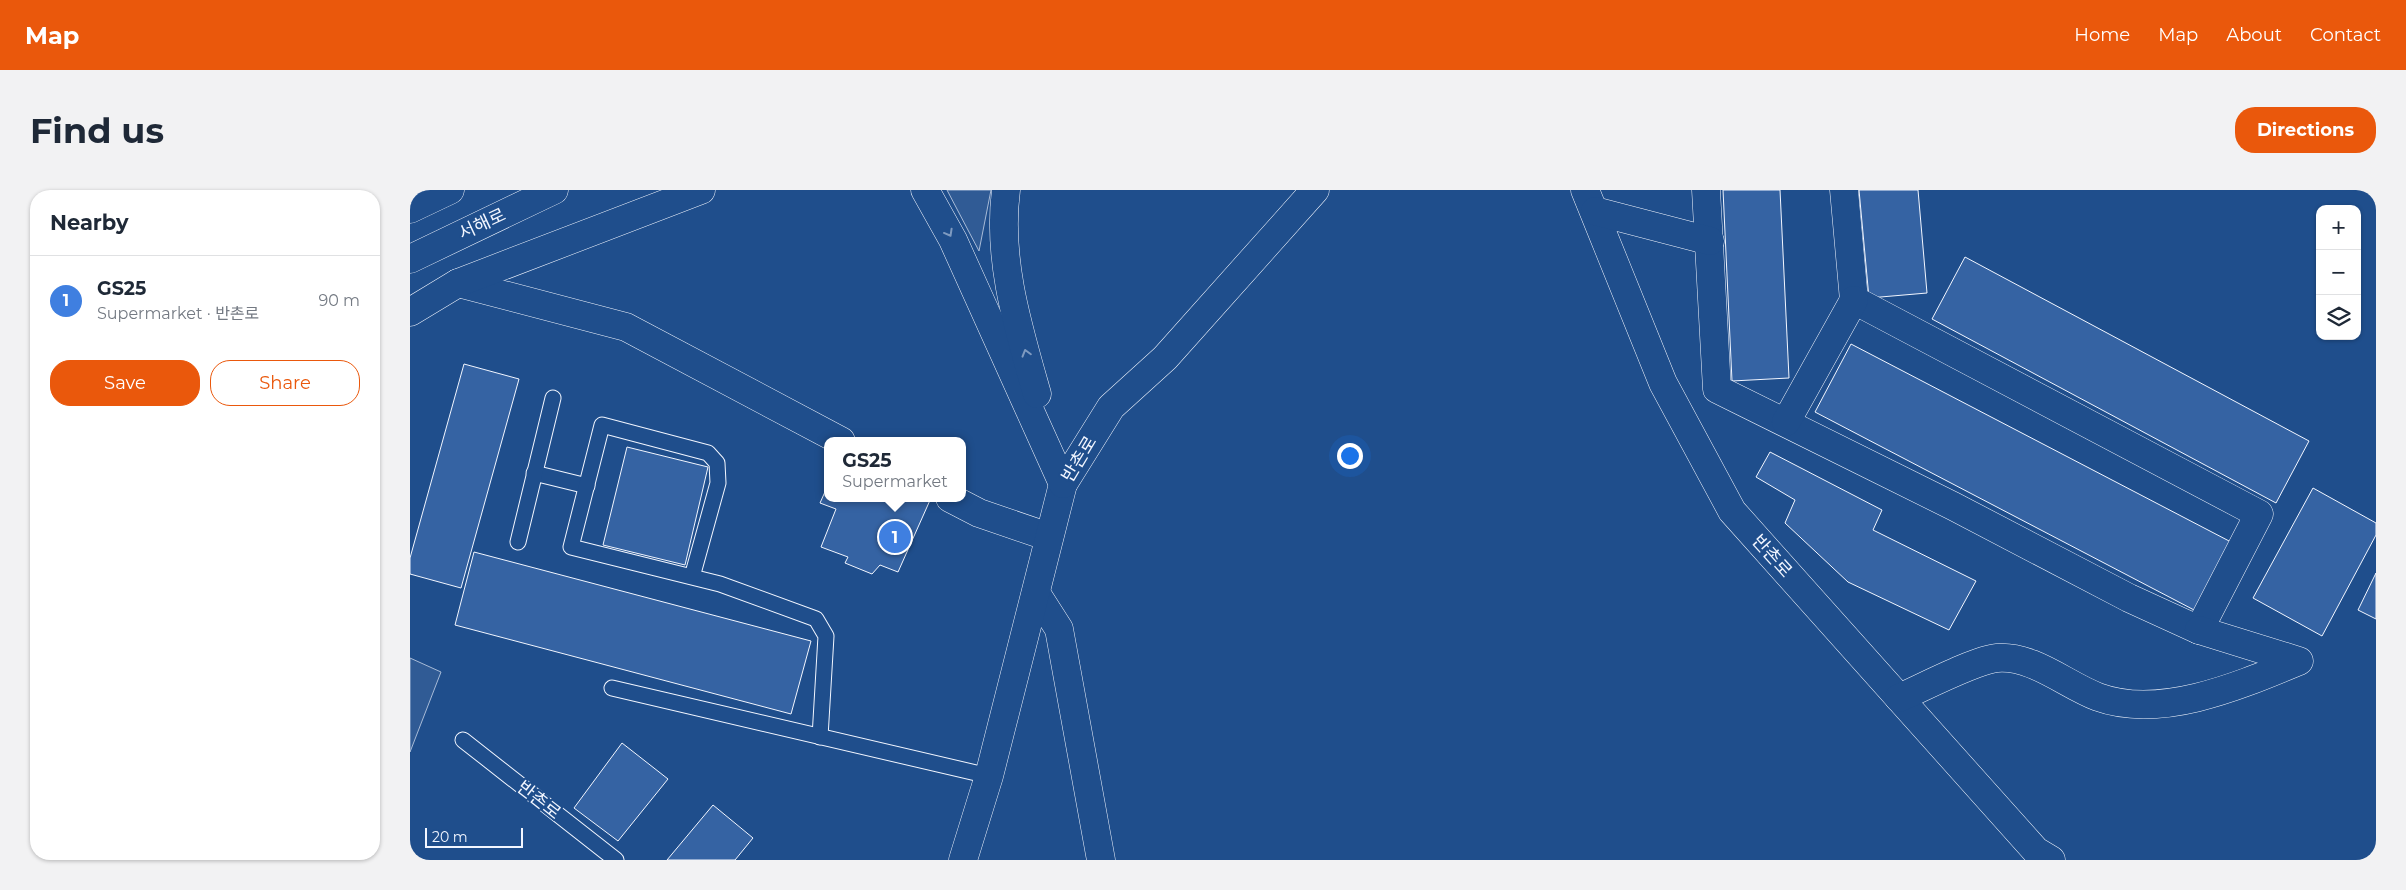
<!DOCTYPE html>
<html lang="en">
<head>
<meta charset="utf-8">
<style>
	:root { --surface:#fff; --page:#f2f2f3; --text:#1f2937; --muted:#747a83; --line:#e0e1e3; --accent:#ea580c }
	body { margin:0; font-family:Montserrat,"Noto Sans KR",sans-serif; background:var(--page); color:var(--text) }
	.controls { position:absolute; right:15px; top:15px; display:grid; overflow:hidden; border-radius:10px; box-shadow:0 1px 4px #0004 }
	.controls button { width:45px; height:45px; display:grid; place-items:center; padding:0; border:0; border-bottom:1px solid var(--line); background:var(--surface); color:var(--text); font:25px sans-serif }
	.scale { position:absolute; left:15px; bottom:12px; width:98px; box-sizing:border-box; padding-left:5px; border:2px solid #f2f6ff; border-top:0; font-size:14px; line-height:18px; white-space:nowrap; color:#f2f6ff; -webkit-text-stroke:4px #1f4e8c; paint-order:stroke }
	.you { position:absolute; left:939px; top:265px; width:18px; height:18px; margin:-12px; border:4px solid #fff; border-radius:50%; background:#1a73e8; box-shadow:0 0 0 8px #1a73e833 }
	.badge { display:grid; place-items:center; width:32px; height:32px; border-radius:50%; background:var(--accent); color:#fff; font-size:16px; font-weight:700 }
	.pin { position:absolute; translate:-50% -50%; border:2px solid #fff; box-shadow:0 1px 5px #0006 }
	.popup { position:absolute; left:414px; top:247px; width:142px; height:65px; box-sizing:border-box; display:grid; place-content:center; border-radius:10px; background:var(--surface); filter:drop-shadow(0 1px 4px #0005); font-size:16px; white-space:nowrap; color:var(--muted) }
	.popup b { font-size:19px; color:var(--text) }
	.popup::after { content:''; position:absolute; left:50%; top:100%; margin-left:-10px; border:10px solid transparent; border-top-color:var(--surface) }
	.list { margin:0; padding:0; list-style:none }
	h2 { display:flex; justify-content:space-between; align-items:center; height:65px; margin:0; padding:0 20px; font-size:21px }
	h2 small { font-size:16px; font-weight:400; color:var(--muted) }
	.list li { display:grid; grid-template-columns:32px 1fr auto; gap:15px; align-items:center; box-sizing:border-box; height:90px; padding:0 20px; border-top:1px solid var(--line) }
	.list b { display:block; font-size:19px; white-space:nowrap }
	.list p { margin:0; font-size:16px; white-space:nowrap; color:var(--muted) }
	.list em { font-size:16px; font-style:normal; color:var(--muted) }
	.actions { display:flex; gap:10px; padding:15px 20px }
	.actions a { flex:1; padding:11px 0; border:1px solid var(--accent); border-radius:20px; text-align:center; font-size:18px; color:var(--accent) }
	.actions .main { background:var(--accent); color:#fff }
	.icon { flex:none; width:28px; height:28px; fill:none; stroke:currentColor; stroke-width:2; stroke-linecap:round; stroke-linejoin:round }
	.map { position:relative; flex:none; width:1966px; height:670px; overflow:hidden; border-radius:20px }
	header { display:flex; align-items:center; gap:30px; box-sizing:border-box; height:70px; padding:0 25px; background:var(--accent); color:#fff }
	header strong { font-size:24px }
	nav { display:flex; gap:28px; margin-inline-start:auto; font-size:18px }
	.intro { display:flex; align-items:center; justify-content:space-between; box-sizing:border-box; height:120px; padding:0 30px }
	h1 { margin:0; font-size:35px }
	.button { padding:12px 22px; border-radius:20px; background:var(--accent); color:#fff; font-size:18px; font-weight:700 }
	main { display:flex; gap:30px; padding:0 30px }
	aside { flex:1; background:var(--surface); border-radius:20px; box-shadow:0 1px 4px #0004 }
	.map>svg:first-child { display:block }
	.built { fill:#305b95; stroke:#a8bbd7 }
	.building { fill:#3563a3; stroke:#f2f6ff }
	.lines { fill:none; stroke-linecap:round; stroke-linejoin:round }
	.service-casing { stroke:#f2f6ff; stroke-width:17 }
	.minor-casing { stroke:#f2f6ff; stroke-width:29 }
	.trunk-casing { stroke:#f2f6ff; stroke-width:29 }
	.service { stroke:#1f4e8c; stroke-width:15 }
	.minor { stroke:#1f4e8c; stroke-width:28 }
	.trunk { stroke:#1f4e8c; stroke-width:28 }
	.oneway { stroke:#7e9ac0 }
	.labels { text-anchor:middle; stroke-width:4; stroke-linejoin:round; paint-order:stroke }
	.street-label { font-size:18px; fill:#f2f6ff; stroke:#1f4e8c }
</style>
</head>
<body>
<header>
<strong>Map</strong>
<nav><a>Home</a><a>Map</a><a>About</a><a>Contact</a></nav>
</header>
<div class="intro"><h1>Find us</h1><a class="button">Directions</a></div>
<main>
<aside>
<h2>Nearby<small></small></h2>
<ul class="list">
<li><span class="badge" style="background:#3f7fe0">1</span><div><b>GS25</b><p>Supermarket · 반촌로</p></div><em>90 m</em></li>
</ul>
<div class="actions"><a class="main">Save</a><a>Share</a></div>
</aside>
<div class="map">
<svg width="1966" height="670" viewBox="0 0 1966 670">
	<rect width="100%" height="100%" fill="#1f4e8c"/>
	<g class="built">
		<path d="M537 0H581L569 61Z"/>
		<path d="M0 468 31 482 0 562Z"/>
	</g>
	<g class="building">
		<path d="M1313 0H1370L1379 188 1322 191Z"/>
		<path d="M1449 0H1508L1517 103 1459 108Z"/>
		<path d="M1555 67 1899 251 1866 313 1522 129Z"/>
		<path d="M1441 154 1821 352 1786 421 1405 222Z"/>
		<path d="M54 174 109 189 51 398 0 384V368Z"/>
		<path d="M217 257 298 277 275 375 193 355Z"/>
		<path d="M1360 262 1472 320 1463 340 1566 391 1539 440 1438 392 1375 333 1385 310 1346 287Z"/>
		<path d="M418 295V308H521L488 382 470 375 462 384 435 373 438 367 411 357 426 319 410 313Z"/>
		<path d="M1903 298 1966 333V345L1912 446 1843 408Z"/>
		<path d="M64 362 401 451 381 524 45 435Z"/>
		<path d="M1966 383V429L1948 420Z"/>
		<path d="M212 553 258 589 208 651 164 618Z"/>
		<path d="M303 615 343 648 325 670H257Z"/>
	</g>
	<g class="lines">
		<defs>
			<g id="service">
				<path d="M124 283 177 296"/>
				<path d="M108 352 143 208"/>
				<path d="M282 387 308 293 307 273 298 263 192 235 161 357 310 394 406 429 416 446 410 547"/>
				<path d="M202 498 579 586"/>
				<path d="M53 550 206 670"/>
			</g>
			<g id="minor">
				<path d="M1175 0 1253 193 1322 321 1626 661 1641 670"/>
				<path d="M1296 0 1307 199 1543 316 1719 408 1789 440 1849 324 1444 110 1434 0"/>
				<path d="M1185 21 1300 51"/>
				<path d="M48 93 216 137 431 251"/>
				<path d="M0 122 48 93 291 0"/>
				<path d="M1376 232 1444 110"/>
				<path d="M540 308 569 323 639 347"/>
				<path d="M626 403 649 439 691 670"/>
				<path d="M1489 508C1512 498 1565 470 1587 468 1623 465 1656 495 1688 507 1751 530 1831 495 1889 471L1789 440"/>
				<path d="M553 670 579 586 653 294 701 217 755 168 905 0"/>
			</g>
			<g id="trunk">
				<path d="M515 0 543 50 653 294"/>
				<path d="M596 0C587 70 608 137 627 204"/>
				<path d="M0 19 40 0"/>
				<path d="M0 69 144 0"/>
			</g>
		</defs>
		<use href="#service" class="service-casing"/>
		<use href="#minor" class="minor-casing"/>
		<use href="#trunk" class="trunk-casing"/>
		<use href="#service" class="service"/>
		<use href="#minor" class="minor"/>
		<use href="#trunk" class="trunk"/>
	</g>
	<defs><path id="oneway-chevron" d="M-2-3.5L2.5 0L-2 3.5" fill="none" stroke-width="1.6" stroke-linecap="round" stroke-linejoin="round" transform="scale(1.25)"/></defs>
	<g class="oneway">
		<use href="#oneway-chevron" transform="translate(539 43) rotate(61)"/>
		<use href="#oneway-chevron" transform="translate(616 163) rotate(-106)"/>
	</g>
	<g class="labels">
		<g class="street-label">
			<text transform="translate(72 34) rotate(-25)" y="6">서해로</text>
			<text transform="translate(669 269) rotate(-59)" y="6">반촌로</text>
			<text transform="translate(1362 366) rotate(48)" y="6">반촌로</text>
			<text transform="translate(129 610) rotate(38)" y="6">반촌로</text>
		</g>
	</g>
</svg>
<div class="controls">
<button>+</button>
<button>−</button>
<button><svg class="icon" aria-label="layers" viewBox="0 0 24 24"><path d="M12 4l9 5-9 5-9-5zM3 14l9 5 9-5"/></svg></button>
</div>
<div class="scale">20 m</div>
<div class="you"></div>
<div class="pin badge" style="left:485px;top:347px;background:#3f7fe0">1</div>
<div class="popup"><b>GS25</b>Supermarket</div>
</div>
</main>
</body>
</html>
